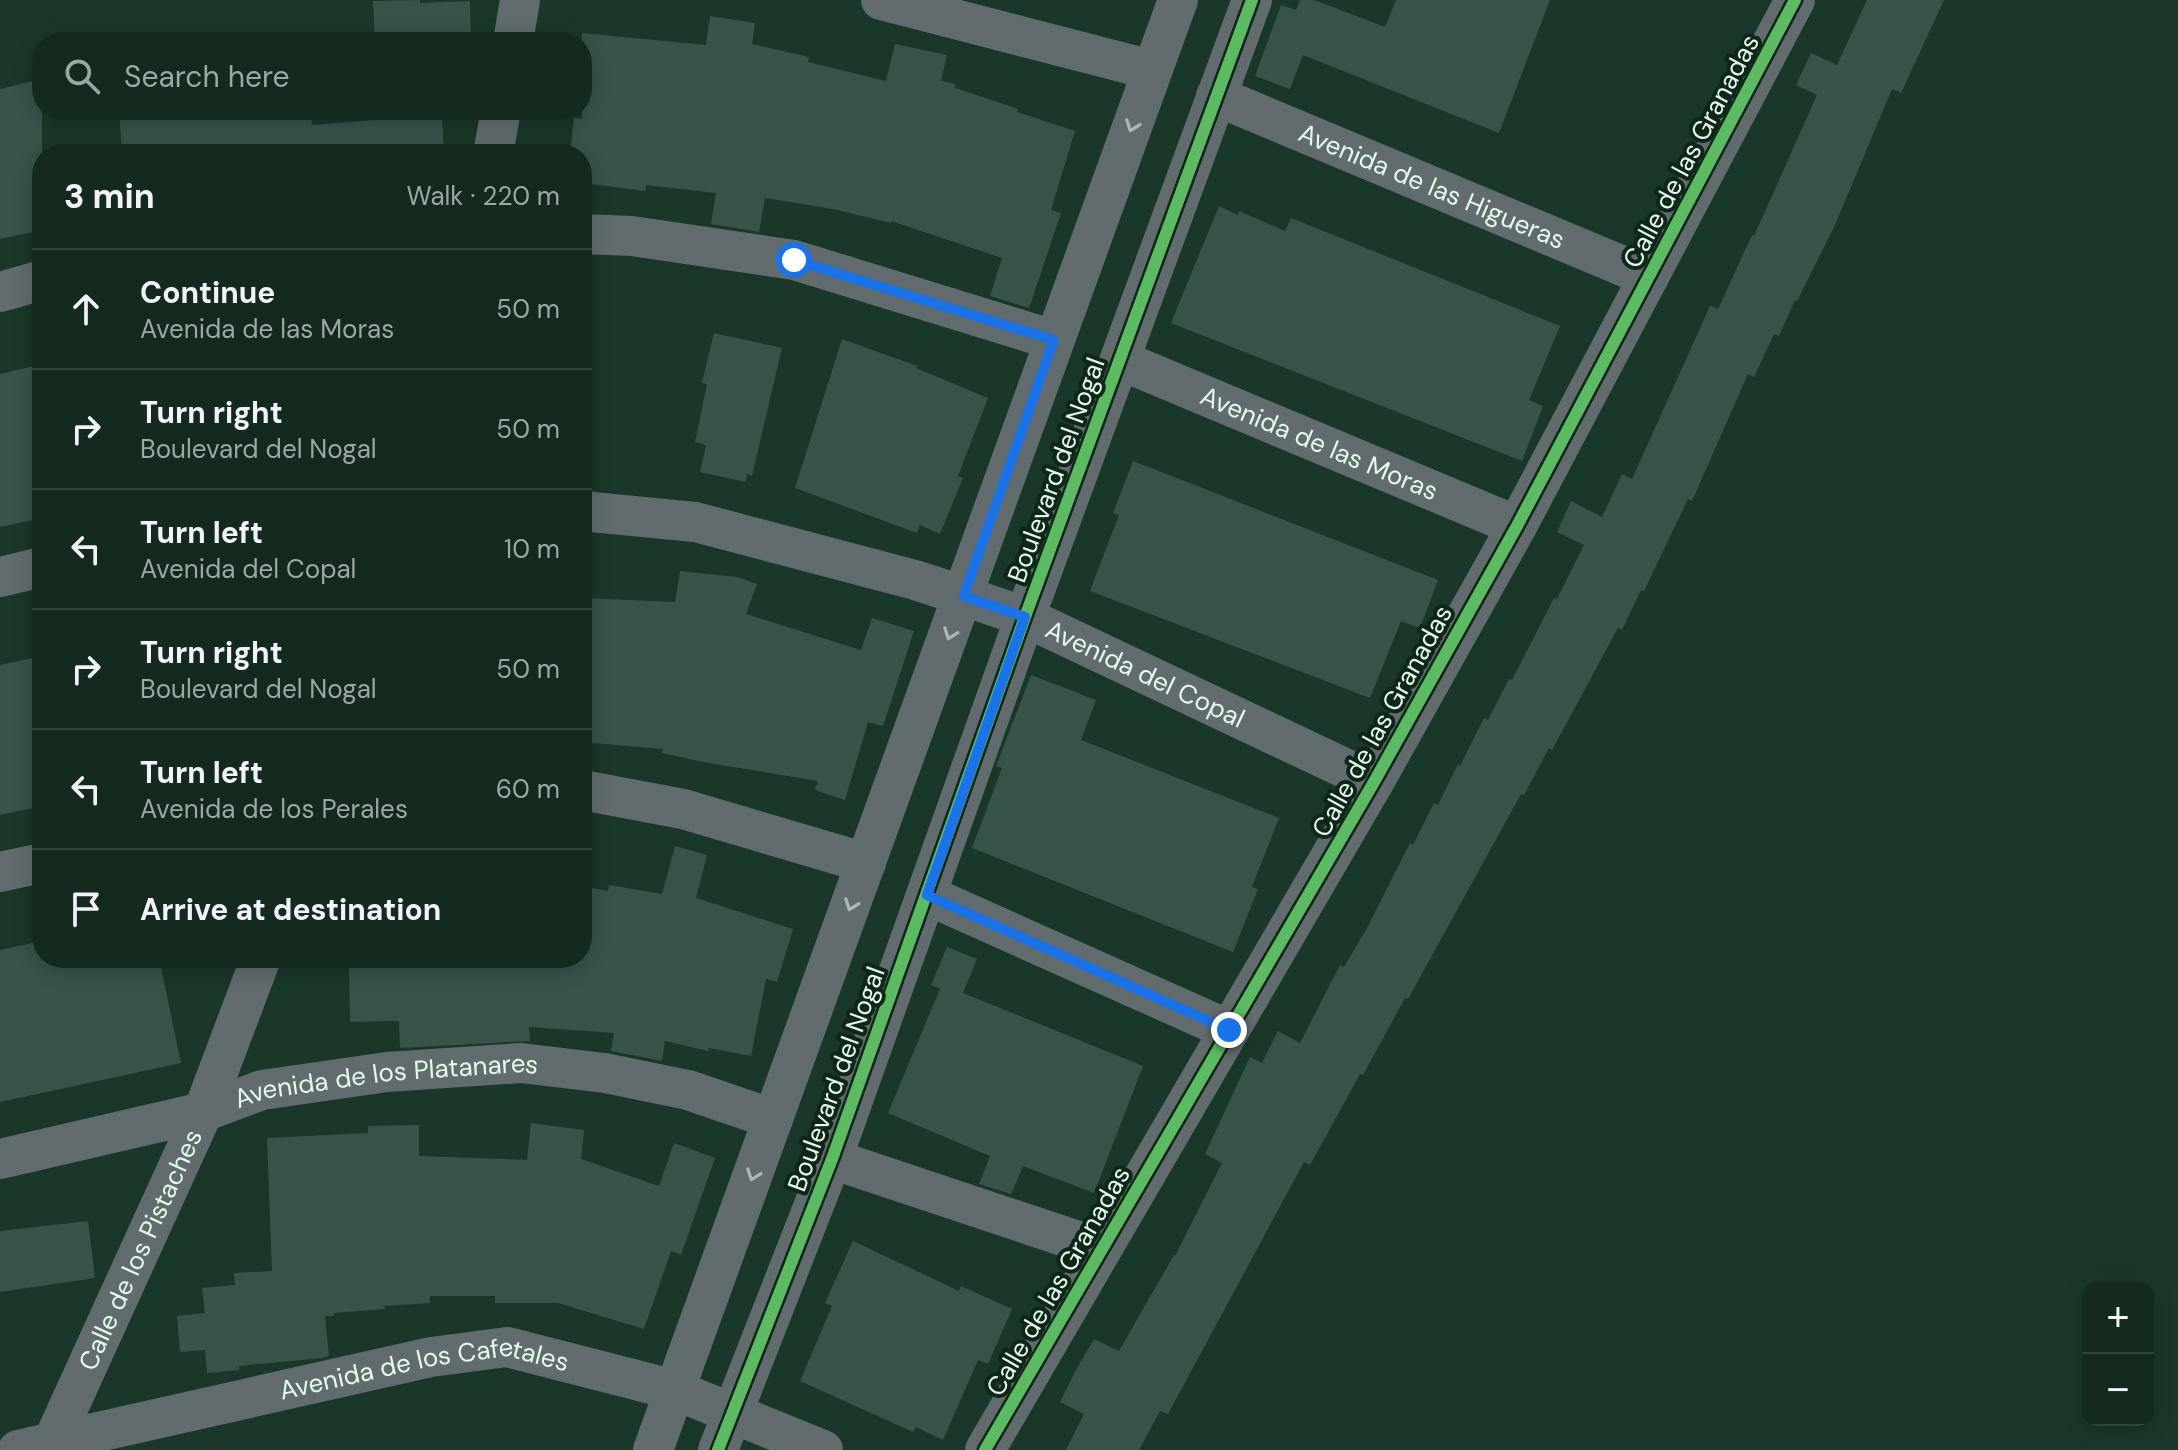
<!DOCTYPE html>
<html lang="en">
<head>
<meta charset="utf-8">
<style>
	:root { --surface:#142a1f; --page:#21362c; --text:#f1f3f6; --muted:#9da7a4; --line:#33463d }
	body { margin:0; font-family:"DM Sans",sans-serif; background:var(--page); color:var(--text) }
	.controls { position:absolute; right:24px; bottom:24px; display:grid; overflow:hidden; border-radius:16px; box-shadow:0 4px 20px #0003 }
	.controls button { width:72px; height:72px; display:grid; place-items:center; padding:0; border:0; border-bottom:2px solid var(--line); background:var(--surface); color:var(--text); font:40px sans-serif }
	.stop { position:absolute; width:24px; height:24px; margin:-18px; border:6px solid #1a73e8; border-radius:50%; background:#fff }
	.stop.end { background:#1a73e8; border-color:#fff; box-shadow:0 2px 8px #0008 }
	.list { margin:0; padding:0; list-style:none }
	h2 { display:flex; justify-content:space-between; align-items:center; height:104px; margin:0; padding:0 32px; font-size:34px }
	h2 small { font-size:26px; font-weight:400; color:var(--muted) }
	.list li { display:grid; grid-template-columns:52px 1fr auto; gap:24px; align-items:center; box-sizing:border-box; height:120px; padding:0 32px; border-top:2px solid var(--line) }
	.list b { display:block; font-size:30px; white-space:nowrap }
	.list p { margin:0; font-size:26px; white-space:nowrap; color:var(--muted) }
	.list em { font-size:26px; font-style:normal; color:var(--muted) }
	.icon { flex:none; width:44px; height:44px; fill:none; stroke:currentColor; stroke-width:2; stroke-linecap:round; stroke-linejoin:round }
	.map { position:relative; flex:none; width:2178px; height:1450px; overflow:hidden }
	.search { position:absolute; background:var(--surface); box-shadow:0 4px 20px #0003; left:32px; top:32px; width:560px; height:88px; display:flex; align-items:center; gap:20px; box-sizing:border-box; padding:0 28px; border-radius:32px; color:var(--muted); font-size:30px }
	.panel { position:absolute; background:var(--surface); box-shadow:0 4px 20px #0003; left:32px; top:144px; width:560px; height:824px; border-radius:32px }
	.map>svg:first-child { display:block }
	.building { fill:#375449 }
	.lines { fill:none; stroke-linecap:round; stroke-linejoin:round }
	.minor { stroke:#626c6e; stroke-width:40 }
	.cycleway-casing { stroke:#102619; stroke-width:17 }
	.cycleway { stroke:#5cba63; stroke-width:12 }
	.oneway { stroke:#a8bbb2 }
	.route { stroke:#1a73e8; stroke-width:10 }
	.labels { text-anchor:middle; stroke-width:8; stroke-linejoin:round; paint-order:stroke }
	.street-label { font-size:26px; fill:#e1fcea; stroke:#102619 }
</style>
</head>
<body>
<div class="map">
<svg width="2178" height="1450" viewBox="0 0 2178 1450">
	<rect width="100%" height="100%" fill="#1a3829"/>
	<g class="building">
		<path d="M420 0V3L470 1 471 42H375L373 1Z"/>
		<path d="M1300 0H1314L1385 27 1396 0H1550L1499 133 1303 55 1290 89 1255 76 1281 5 1296 10Z"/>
		<path d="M1867 0H1944L1901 93 1892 89 1835 225 1797 301 1795 300 1779 336 1774 334 1754 377 1748 374 1692 501 1688 499 1644 591 1641 590 1622 630 1618 628 1552 750 1549 748 1524 795 1521 794 1408 999 1405 998 1363 1075 1360 1074 1310 1165 1304 1162 1168 1414 1160 1411 1139 1450H1066L1084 1414 1060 1402 1076 1370 1094 1339 1119 1351 1174 1255 1175 1256 1222 1163 1205 1154 1250 1057 1262 1063 1278 1031 1300 1043 1340 965 1344 967 1367 928 1410 843 1413 845 1434 803 1438 805 1458 764 1460 766 1484 718 1488 720 1509 679 1512 680 1554 598 1557 599 1584 545 1557 532 1571 501 1602 517 1622 474 1632 479 1710 306 1718 309 1752 235 1754 236 1817 95 1796 85 1811 53 1837 65Z"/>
		<path d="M710 16 755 23 752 44 809 57 808 62 886 81 895 44 947 55 941 81 955 84V88L1018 109 1017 112 1075 131 1051 210 1061 213 1029 308 990 296 1002 258 891 221V223L833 209 765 198 759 232 711 224 716 193 646 185 645 191 582 183V154H570L574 118 582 119V33L706 45Z"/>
		<path d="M42 79V230L0 239V89Z"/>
		<path d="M119 110H311L312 125 442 115 444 154H122Z"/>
		<path d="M1219 206 1238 215 1239 211 1285 231 1291 218 1560 326 1529 400 1543 406 1522 461 1171 323Z"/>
		<path d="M714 333 782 348 752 476 747 474 746 482 700 472 706 445 695 442 707 384 702 383Z"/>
		<path d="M842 339 917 366 916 368 988 398 958 476 963 478 940 534 920 525 917 533 795 488Z"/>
		<path d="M42 364V515L37 516 38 519 0 527V374Z"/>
		<path d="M1133 461 1438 580 1420 628 1401 621 1370 698 1090 591 1119 515 1113 513Z"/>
		<path d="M680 571 737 577 757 584 746 614 861 650 872 618 914 631 883 726 868 722 845 800 815 790 818 781 703 762 662 753 663 749 582 742V598L675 602Z"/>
		<path d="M42 656V806L0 815V665Z"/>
		<path d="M1031 675 1096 700 1081 740 1279 818 1252 887 1258 889 1233 952 972 848 1002 768 996 766Z"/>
		<path d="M675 846 707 855 696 898 793 929 777 982 766 979 751 1056 709 1048 708 1051 665 1041 662 1061 611 1051 614 1033 529 1027 530 1041 400 1048 399 1021 350 1022 349 965 398 964 478 958H582V886L608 891 609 885 662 894Z"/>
		<path d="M42 941V958H159L181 1063 0 1102V950Z"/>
		<path d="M947 947 977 959 963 993 1143 1066 1094 1193 1023 1166 1011 1194 979 1184 990 1156 888 1113 940 989 931 985Z"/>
		<path d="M531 1123 584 1130 581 1159 659 1186 674 1143 715 1158 681 1255 671 1251 644 1329 558 1303H495V1296H430V1303L384 1306 385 1309 334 1313V1316H325L329 1356 322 1358 239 1366V1370L207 1373 205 1350 180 1352 177 1316 205 1313 202 1288 235 1285 234 1273 272 1271 267 1138 368 1133V1126L419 1125V1156L527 1160Z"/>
		<path d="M88 1221 95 1278 0 1292V1231Z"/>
		<path d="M853 1241 959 1291 961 1286 1012 1309 988 1364 978 1360 943 1440 916 1427 913 1432 800 1381 832 1306 825 1303Z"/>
	</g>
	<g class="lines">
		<g class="minor">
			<path d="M881 0 1152 70"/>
			<path d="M513 42 520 0"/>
			<path id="s1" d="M1216 96 1649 277"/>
			<path d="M493 154 501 110"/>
			<path d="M582 234 632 236 794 260 1054 340"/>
			<path d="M0 292 42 280"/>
			<path id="s2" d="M1120 360 1517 526"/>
			<path id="s3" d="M582 511 695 522 915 580 964 596 1025 617 1374 782"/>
			<path d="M0 577 42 567"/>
			<path d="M582 790 683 809 866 863"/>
			<path d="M0 872 42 863"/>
			<path d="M927 895 1229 1030"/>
			<path id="s4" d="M0 1159 203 1112 262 1090 387 1072 521 1063 605 1073 688 1090 773 1119"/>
			<path d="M832 1159 1102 1249"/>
			<path id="s5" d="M18 1450 431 1357 507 1347 675 1390 823 1450"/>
			<path id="s6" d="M49 1450 203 1112 261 958"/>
			<path d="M653 1450 1178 0"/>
			<path d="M718 1450 832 1159 1025 617 1252 0"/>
			<path d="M985 1450 1374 782 1517 526 1795 0"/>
		</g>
		<defs>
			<g id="cycleway">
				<path d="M718 1450 832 1159 1025 617 1252 0"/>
				<path d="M985 1450 1374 782 1517 526 1795 0"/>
			</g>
		</defs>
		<use href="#cycleway" class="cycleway-casing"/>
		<use href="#cycleway" class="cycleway"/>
	</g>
	<defs><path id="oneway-chevron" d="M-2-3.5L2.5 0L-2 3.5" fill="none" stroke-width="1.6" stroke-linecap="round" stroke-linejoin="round" transform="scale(2)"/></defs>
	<g class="oneway">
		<use href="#oneway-chevron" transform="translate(1132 126) rotate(110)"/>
		<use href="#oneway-chevron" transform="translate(950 634) rotate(110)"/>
		<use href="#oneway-chevron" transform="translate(851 905) rotate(110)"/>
		<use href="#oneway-chevron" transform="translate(753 1175) rotate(110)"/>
	</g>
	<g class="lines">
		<path class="route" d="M794 260 1054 340 964 596 1025 617 927 895 1229 1030"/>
	</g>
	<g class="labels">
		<g class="street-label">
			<text transform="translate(1691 151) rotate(-62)" y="9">Calle de las Granadas</text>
			<text dy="9" stroke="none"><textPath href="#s1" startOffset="234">Avenida de las Higueras</textPath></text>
			<text dy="9" stroke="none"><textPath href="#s2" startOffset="216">Avenida de las Moras</textPath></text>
			<text transform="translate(1056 470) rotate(-70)" y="9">Boulevard del Nogal</text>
			<text dy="9" stroke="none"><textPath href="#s3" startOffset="590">Avenida del Copal</textPath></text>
			<text transform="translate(1382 721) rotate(-61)" y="9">Calle de las Granadas</text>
			<text transform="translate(836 1079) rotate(-70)" y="9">Boulevard del Nogal</text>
			<text dy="9" stroke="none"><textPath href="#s4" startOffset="396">Avenida de los Platanares</textPath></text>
			<text dy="9" stroke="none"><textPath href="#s6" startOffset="220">Calle de los Pistaches</textPath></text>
			<text transform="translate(1058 1281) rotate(-60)" y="9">Calle de las Granadas</text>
			<text dy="9" stroke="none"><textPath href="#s5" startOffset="416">Avenida de los Cafetales</textPath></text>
		</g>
	</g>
</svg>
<div class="controls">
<button>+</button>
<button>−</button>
</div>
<div class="stop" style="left:794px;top:260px"></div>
<div class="stop end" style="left:1229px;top:1030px"></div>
<div class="search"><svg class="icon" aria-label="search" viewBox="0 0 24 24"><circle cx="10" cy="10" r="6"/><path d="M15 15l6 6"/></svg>Search here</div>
<section class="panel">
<h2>3 min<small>Walk · 220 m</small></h2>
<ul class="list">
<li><svg class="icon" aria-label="ahead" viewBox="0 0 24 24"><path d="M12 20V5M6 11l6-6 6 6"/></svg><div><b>Continue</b><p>Avenida de las Moras</p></div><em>50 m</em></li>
<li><svg class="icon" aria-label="right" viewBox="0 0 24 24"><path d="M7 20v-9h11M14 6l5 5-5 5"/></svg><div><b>Turn right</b><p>Boulevard del Nogal</p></div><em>50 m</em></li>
<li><svg class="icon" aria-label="left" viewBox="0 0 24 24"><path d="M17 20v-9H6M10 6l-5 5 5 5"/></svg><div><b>Turn left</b><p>Avenida del Copal</p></div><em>10 m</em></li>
<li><svg class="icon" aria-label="right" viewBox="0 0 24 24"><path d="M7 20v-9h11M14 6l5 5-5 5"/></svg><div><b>Turn right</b><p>Boulevard del Nogal</p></div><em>50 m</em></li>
<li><svg class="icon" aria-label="left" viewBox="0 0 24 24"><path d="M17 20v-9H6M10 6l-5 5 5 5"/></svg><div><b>Turn left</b><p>Avenida de los Perales</p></div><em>60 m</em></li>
<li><svg class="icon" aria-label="arrive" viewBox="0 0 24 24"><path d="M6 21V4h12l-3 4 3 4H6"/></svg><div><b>Arrive at destination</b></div></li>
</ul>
</section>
</div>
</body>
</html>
